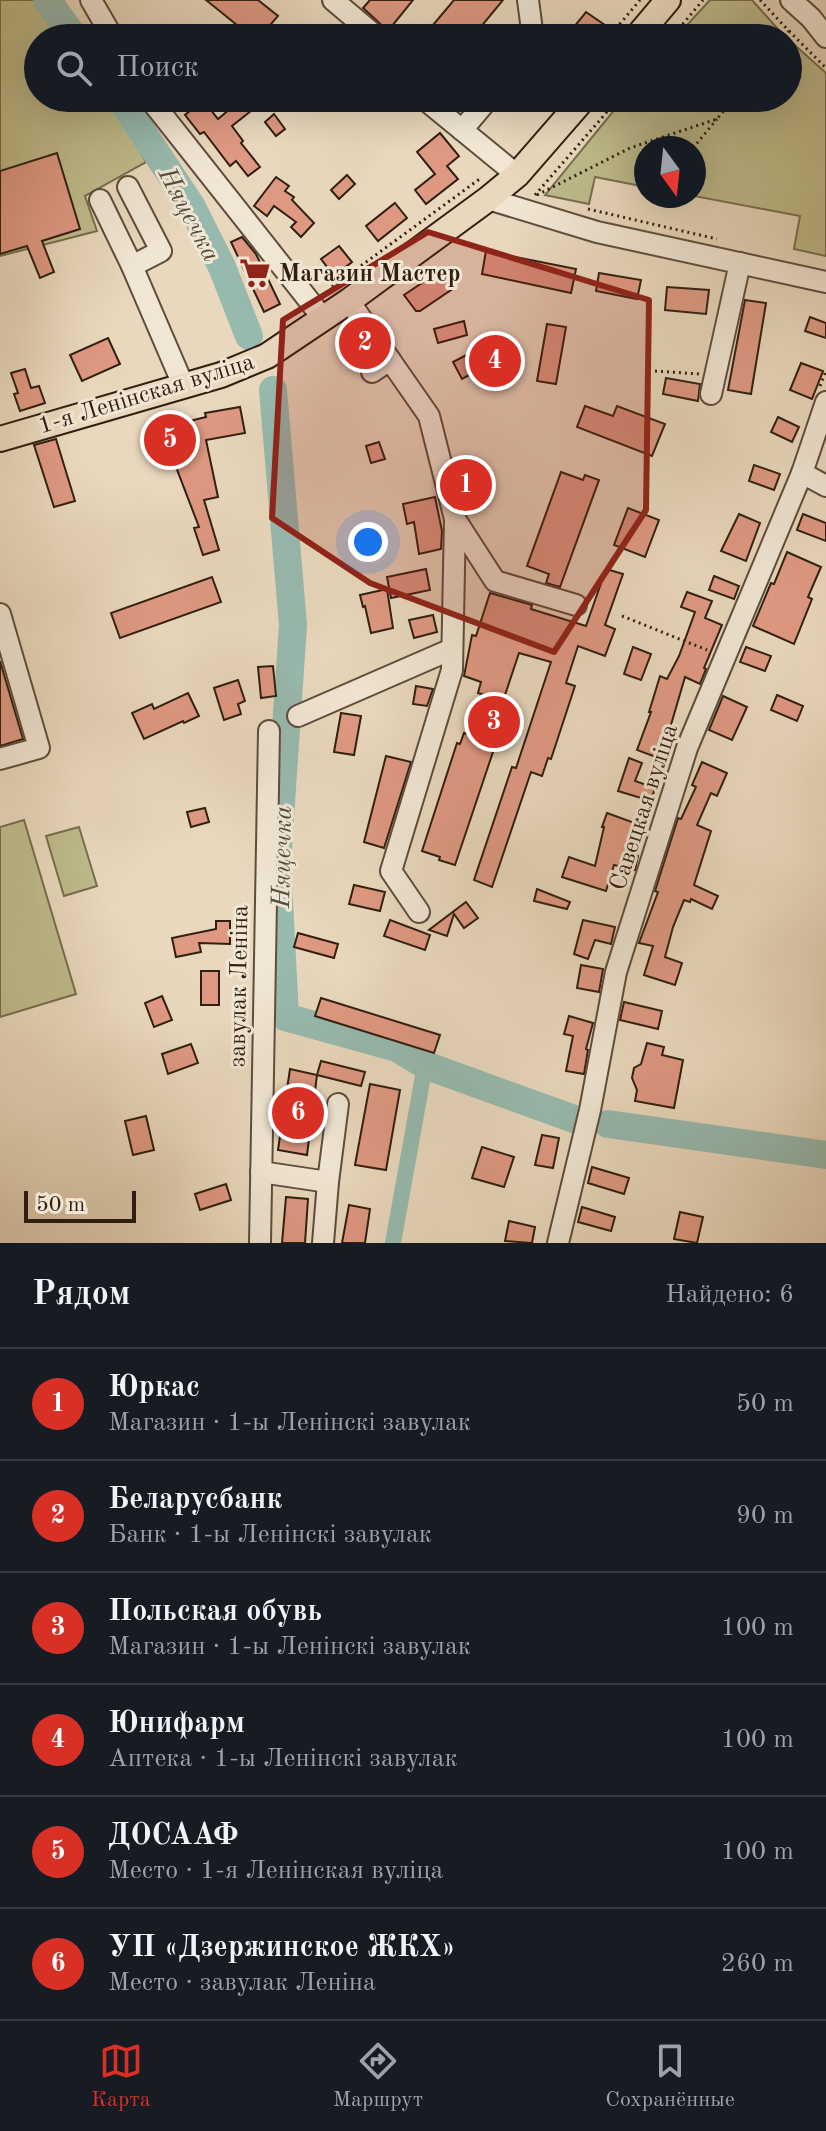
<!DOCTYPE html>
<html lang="ru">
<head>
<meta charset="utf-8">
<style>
	:root { --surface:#171b24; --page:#20242c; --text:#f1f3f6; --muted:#9ea1a6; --line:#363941; --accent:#d93025 }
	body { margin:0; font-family:"Old Standard TT",serif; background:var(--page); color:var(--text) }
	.compass { position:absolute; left:634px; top:136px; width:72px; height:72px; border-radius:50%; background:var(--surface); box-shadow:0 8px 32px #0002; rotate:165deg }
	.scale { position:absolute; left:24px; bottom:20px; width:112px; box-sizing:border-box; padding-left:8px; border:4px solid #301f10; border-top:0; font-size:22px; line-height:28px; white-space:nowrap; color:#301f10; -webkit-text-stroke:6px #f1e6d4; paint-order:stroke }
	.you { position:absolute; left:368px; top:542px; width:28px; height:28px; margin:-20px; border:6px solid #fff; border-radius:50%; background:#1a73e8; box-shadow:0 0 0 12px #1a73e833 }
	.badge { display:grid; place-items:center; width:52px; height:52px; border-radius:50%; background:var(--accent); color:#fff; font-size:26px; font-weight:700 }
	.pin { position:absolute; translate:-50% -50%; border:4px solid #fff; box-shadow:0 2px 8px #0006 }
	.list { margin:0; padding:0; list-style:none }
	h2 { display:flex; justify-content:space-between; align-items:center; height:104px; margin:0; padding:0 32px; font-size:34px }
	h2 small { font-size:26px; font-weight:400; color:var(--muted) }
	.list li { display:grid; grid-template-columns:52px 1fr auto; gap:24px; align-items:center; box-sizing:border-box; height:112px; padding:0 32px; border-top:2px solid var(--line) }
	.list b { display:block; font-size:30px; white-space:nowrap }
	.list p { margin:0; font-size:26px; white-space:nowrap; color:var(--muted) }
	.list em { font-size:26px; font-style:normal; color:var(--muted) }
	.icon { flex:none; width:44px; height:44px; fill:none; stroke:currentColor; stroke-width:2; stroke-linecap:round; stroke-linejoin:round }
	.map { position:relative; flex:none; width:826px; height:1243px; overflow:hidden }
	.search { position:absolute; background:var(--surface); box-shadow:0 8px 32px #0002; left:24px; right:24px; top:24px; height:88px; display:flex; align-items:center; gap:20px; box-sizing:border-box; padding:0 28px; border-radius:44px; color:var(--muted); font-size:30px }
	.sheet { height:776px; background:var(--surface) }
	nav { display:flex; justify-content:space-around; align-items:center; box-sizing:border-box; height:112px; border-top:2px solid var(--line); background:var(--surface); font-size:22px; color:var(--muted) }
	nav a { display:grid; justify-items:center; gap:4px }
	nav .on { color:var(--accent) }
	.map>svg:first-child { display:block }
	.green { fill:#bfbc8c; stroke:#786e4e; stroke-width:2 }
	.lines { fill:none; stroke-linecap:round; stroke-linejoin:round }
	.canal { stroke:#97baaf; stroke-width:16 }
	.river { stroke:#97baaf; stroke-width:28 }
	.building { fill:#df9982; stroke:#301f10; stroke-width:2 }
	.minor-casing { stroke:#5e4d3b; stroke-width:24 }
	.major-casing { stroke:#301f10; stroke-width:28 }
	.path { stroke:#301f10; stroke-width:3; stroke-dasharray:2 4; stroke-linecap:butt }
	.minor { stroke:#f1e6d4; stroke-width:20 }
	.major { stroke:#e9d8bd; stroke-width:24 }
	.marked { fill:#8f2418; fill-opacity:0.2; stroke:#8f2418; stroke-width:6; stroke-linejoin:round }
	.labels { text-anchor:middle; stroke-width:6; stroke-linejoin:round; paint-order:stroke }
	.poi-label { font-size:24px; font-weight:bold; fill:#301f10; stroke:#f1e6d4; text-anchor:start }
	.street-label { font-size:24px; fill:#301f10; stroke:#f1e6d4 }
	.water-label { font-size:26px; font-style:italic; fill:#4f4e40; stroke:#f1e6d4 }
</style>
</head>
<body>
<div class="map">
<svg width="826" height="1243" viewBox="0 0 826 1243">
	<rect width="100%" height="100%" fill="#e9d8bd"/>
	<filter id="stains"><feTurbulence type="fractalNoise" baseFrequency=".0025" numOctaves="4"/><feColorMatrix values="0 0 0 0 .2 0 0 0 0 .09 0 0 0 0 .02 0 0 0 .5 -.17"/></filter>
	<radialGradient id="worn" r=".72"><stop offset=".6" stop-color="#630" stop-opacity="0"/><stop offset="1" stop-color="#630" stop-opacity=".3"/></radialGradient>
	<g class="green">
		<path d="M0 0H40L50 20 65 38H38V98H110L146 162 85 196 97 231 0 256Z"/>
		<path d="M710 0H752L786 38H675Z"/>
		<path d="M788 39 826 73V256L794 249 800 216 694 196V148H646V187L595 177 589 204 545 195 624 98H788Z"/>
		<path d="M24 820 76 994 0 1017V827Z"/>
		<path d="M79 827 97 886 64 896 46 836Z"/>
	</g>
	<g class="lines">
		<path class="canal" d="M393 1243 425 1065"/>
		<g class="river">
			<path d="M47 0 75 38"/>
			<path d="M120 98 192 207 222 267 249 336"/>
			<path d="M273 390 293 625 277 862 285 1017 397 1048 425 1065 574 1119"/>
			<path d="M608 1124 826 1155"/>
		</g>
	</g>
	<g class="building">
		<path d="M206 0H258L278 16 259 38H253Z"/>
		<path d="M370 0H413L388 31 363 8Z"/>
		<path d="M454 0H503L479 29 490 38H422Z"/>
		<path d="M586 12 612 30 605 38H586L573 28Z"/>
		<path d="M243 98H249L256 107 232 126 243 141 241 143 260 167 248 176 236 161 230 166 204 132 200 134 185 115 203 100 218 119Z"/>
		<path d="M274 114 285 129 276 136 265 122Z"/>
		<path d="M440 133 459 156 447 166 458 179 426 204 415 190 435 174 417 152Z"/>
		<path d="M57 153 80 229 42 241 54 272 40 278 27 246 0 254V171Z"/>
		<path d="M347 175 355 184 339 199 331 190Z"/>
		<path d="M276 177 289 186 285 191 294 197 292 200 314 223 301 237 291 227 296 222 274 206 267 216 254 206Z"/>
		<path d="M395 203 407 218 378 241 366 226Z"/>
		<path d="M242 237 256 254 280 304 264 312 231 242Z"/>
		<path d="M339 246 352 262 334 276 321 259Z"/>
		<path d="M486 251 576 269 571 293 482 274Z"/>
		<path d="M599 273 641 280 637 299 596 291Z"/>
		<path d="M434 275 437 280 444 275 454 288 420 311H416L404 295Z"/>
		<path d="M667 287 709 290 706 314 665 310Z"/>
		<path d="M745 300 766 303 751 394 728 390Z"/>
		<path d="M810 317 826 323V338L805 331Z"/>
		<path d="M464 321 467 335 438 343 434 329Z"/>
		<path d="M547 324 566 327 556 384 537 381Z"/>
		<path d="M501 337 512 360 495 369 491 378 487 379 481 380 477 371 462 379 453 362Z"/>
		<path d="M108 338 120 364 82 381 70 355Z"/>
		<path d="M801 363 823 371 812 399 790 390Z"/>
		<path d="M25 369 31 388 39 386 45 403 20 411 14 394 18 393 11 373Z"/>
		<path d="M666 378 700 384 698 401 663 394Z"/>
		<path d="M585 406 613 416 617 406 665 424 652 456 577 427Z"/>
		<path d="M240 407 245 433 206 440 218 497 204 500 219 550 203 555 194 528 199 527 171 454 152 459 145 432 206 417 205 413Z"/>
		<path d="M778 417 799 427 792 442 771 432Z"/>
		<path d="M56 439 75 501 54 507 34 445Z"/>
		<path d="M379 442 385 459 371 463 366 446Z"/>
		<path d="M754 465 780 474 774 490 749 481Z"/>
		<path d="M561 472 583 480 585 475 599 480 560 587 546 583 549 574 527 566Z"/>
		<path d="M473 475 476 491 462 494 458 478Z"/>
		<path d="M435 497 442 531 441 549 419 554 414 522 407 524 403 504Z"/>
		<path d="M628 508 659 520 645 557 614 545Z"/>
		<path d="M739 514 760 523 746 561 721 551Z"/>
		<path d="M803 514 826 523V541L797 530Z"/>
		<path d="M787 552 821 567 808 597 812 599 794 644 753 626 771 583 774 584Z"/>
		<path d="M426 569 430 590 391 598 387 577Z"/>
		<path d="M606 569 623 574 605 625 615 629 605 656 578 646 566 683 575 686 551 759 548 758 542 776 531 772 492 887 474 880 512 767 516 768 551 662 519 653 502 704 490 700 491 697 478 693 481 682 464 676 472 635 476 636 490 593 532 605 531 609 586 626Z"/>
		<path d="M714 576 739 586 734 599 709 590Z"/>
		<path d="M212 577 221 602 120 638 111 613Z"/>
		<path d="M387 589 393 628 371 633 365 606 363 607 360 595Z"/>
		<path d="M687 592 712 601 705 618 722 625 704 668 706 669 700 684 685 677 661 759 637 750 651 712H649L660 676 667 679 679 656 695 612 681 607Z"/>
		<path d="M433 615 437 632 414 638 409 620Z"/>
		<path d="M633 647 651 654 641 680 624 674Z"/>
		<path d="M746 647 771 656 765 671 740 662Z"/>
		<path d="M0 661 23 739 0 746Z"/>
		<path d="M273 666 276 696 261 698 258 667Z"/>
		<path d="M238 680 245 701 238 704 241 714 224 720 214 688Z"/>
		<path d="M416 686 433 689 427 706 413 704Z"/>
		<path d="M188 693 199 716 184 723 183 721 144 739 132 713 152 704 154 709Z"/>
		<path d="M777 695 803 706 797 721 771 710Z"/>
		<path d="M723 696 747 707 732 740 709 730Z"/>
		<path d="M341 713 361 716 354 755 334 752Z"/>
		<path d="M464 733 496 743 455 865 439 860 440 857 422 851 457 743 460 744Z"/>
		<path d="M386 756 411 762 384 848 364 842Z"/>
		<path d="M629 758 642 763 635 781 655 788 651 801 618 791Z"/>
		<path d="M702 762 727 773 717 796 711 793 697 825 711 831 694 885 718 896 712 909 691 899 690 902 684 900 673 927 665 957 682 963 675 985 644 975 653 946 639 943 658 892 655 891 678 818 681 819 696 787 692 785Z"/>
		<path d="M205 808 209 822 191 827 187 812Z"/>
		<path d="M607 813 643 826 633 854 638 856 635 870 614 865 606 891 562 877 569 857 595 866 604 827H602Z"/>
		<path d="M354 885 385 892 380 911 349 904Z"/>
		<path d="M537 889 570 902 567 909 534 901Z"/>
		<path d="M466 902 478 918 464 928 454 914 447 936 429 930Z"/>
		<path d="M390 920 430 935 425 950 384 936Z"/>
		<path d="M583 920 615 927 611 944 595 940 588 959 574 954Z"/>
		<path d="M216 921H230V944L199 943 201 952 176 957 172 938 216 929Z"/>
		<path d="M298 933 338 944 334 958 294 947Z"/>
		<path d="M581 965 603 969 599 992 577 988Z"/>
		<rect x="201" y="971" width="18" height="34"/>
		<path d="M162 996 172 1020 154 1027 145 1003Z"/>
		<path d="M321 998 440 1035 434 1053 315 1016Z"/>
		<path d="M624 1002 662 1011 658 1029 620 1020Z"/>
		<path d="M569 1016 593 1023 586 1049 588 1050 584 1074 566 1071 573 1036 564 1034Z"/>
		<path d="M647 1043 664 1047 662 1055 683 1060 674 1108 635 1101 637 1090 632 1078 634 1068 641 1064Z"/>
		<path d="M191 1044 198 1063 168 1074 162 1054Z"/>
		<path d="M321 1061 365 1072 361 1086 317 1075Z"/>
		<path d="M290 1069 317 1075 307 1155 278 1150Z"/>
		<path d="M370 1084 400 1090 386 1170 355 1165Z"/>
		<path d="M146 1116 154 1150 133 1155 125 1121Z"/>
		<path d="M542 1135 559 1138 553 1168 535 1165Z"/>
		<path d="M482 1147 514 1157 504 1187 472 1178Z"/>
		<path d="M592 1167 629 1178 624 1194 588 1183Z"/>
		<path d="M226 1184 231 1200 200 1210 195 1194Z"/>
		<path d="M286 1197 308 1199 305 1243H282Z"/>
		<path d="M349 1205 370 1209 365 1243H342Z"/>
		<path d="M582 1207 615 1217 611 1231 578 1222Z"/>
		<path d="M680 1212 703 1217 697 1243 674 1239Z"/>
		<path d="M509 1221 535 1227 532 1243 505 1241Z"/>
	</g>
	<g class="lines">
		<defs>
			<g id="minor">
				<path d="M91 0 113 38"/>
				<path d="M333 0 378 38"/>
				<path d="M528 0 533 38"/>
				<path d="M791 0 811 18 826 37"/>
				<path d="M149 98 322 317"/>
				<path d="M423 98 517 175"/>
				<path d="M462 130 489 98"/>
				<path d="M128 187 161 251 132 266"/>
				<path d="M488 199 597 232 826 282"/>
				<path d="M100 200 132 266 184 387"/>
				<path d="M349 301 429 416 455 519 452 670 391 871 419 912"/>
				<path d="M372 372 390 360"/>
				<path d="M711 394 740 263"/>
				<path d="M802 473 826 486"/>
				<path d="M455 519 495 581 576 605"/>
				<path d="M0 614 39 748 0 759"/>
				<path d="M298 716 452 649"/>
				<path d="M261 1172 328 1182"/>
				<path d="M260 1243 269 731"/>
				<path d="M323 1243 328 1182 338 1104"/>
				<path d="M558 1243 590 1110 616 972 687 748 802 473 826 402"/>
			</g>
			<g id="major">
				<path d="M636 38 668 0"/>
				<path d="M0 439 221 375 267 356 349 301 488 199 517 175 584 98"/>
			</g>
		</defs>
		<use href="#minor" class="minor-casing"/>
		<use href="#major" class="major-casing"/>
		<g class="path">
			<path d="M760 0 789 31 783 38"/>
			<path d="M789 31 826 68"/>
			<path d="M608 38 640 0"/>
			<path d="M671 38 703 0"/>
			<path d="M693 148 717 119"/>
			<path d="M535 195 619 98"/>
			<path d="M537 195 630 148 717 119 734 98"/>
			<path d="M588 209 717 239"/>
			<path d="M332 287 481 178"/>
			<path d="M655 371 700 374"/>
			<path d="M820 386 826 371"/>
			<path d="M622 616 707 650"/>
		</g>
		<use href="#minor" class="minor"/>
		<use href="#major" class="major"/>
	</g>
	<path class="marked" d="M428 232 649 300 646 510 554 652 370 583 272 518 283 320Z"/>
	<defs>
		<symbol id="supermarket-bare" viewBox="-9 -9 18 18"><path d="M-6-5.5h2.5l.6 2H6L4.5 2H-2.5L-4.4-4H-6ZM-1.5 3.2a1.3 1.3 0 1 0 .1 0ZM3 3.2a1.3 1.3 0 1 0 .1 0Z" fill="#8f2418" stroke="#f1e6d4" stroke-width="2.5" paint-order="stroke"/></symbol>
	</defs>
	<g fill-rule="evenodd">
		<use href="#supermarket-bare" x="233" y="251" width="44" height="44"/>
	</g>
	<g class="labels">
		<g class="poi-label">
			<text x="279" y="281">Магазин Мастер</text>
		</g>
		<g class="street-label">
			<text transform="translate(146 393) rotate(-17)" y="8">1-я Ленінская вуліца</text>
			<text transform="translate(643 807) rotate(-72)" y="8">Савецкая вуліца</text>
			<text transform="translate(238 986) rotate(-89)" y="8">завулак Леніна</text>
		</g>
		<g class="water-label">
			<text transform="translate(190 214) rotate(62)" y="9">Няцечка</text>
			<text transform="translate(281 857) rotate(-89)" y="9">Няцечка</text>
		</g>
	</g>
	<rect width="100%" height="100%" filter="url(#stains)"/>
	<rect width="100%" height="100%" fill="url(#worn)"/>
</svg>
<svg class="compass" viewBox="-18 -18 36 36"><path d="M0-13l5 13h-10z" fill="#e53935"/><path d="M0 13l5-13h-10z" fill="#9ea1a6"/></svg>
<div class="scale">50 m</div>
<div class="you"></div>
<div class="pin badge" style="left:466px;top:485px">1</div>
<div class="pin badge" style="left:365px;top:343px">2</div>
<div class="pin badge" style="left:494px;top:722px">3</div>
<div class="pin badge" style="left:495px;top:361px">4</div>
<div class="pin badge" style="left:170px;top:440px">5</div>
<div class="pin badge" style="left:298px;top:1113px">6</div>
<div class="search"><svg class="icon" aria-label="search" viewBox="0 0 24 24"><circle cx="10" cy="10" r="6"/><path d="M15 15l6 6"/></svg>Поиск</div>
</div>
<section class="sheet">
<h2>Рядом<small>Найдено: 6</small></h2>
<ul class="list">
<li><span class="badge">1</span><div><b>Юркас</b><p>Магазин · 1-ы Ленінскі завулак</p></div><em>50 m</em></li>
<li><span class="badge">2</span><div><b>Беларусбанк</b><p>Банк · 1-ы Ленінскі завулак</p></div><em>90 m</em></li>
<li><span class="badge">3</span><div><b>Польская обувь</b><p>Магазин · 1-ы Ленінскі завулак</p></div><em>100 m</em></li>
<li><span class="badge">4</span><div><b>Юнифарм</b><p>Аптека · 1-ы Ленінскі завулак</p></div><em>100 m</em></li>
<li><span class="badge">5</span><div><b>ДОСААФ</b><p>Место · 1-я Ленінская вуліца</p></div><em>100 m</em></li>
<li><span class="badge">6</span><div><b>УП «Дзержинское ЖКХ»</b><p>Место · завулак Леніна</p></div><em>260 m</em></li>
</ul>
</section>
<nav>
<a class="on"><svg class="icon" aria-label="map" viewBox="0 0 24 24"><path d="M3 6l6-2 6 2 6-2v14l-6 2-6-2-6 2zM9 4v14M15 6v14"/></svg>Карта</a>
<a><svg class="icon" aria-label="directions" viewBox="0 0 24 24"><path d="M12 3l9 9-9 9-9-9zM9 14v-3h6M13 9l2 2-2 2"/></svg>Маршрут</a>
<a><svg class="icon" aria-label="saved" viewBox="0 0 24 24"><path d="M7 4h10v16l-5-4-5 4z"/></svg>Сохранённые</a>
</nav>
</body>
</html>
